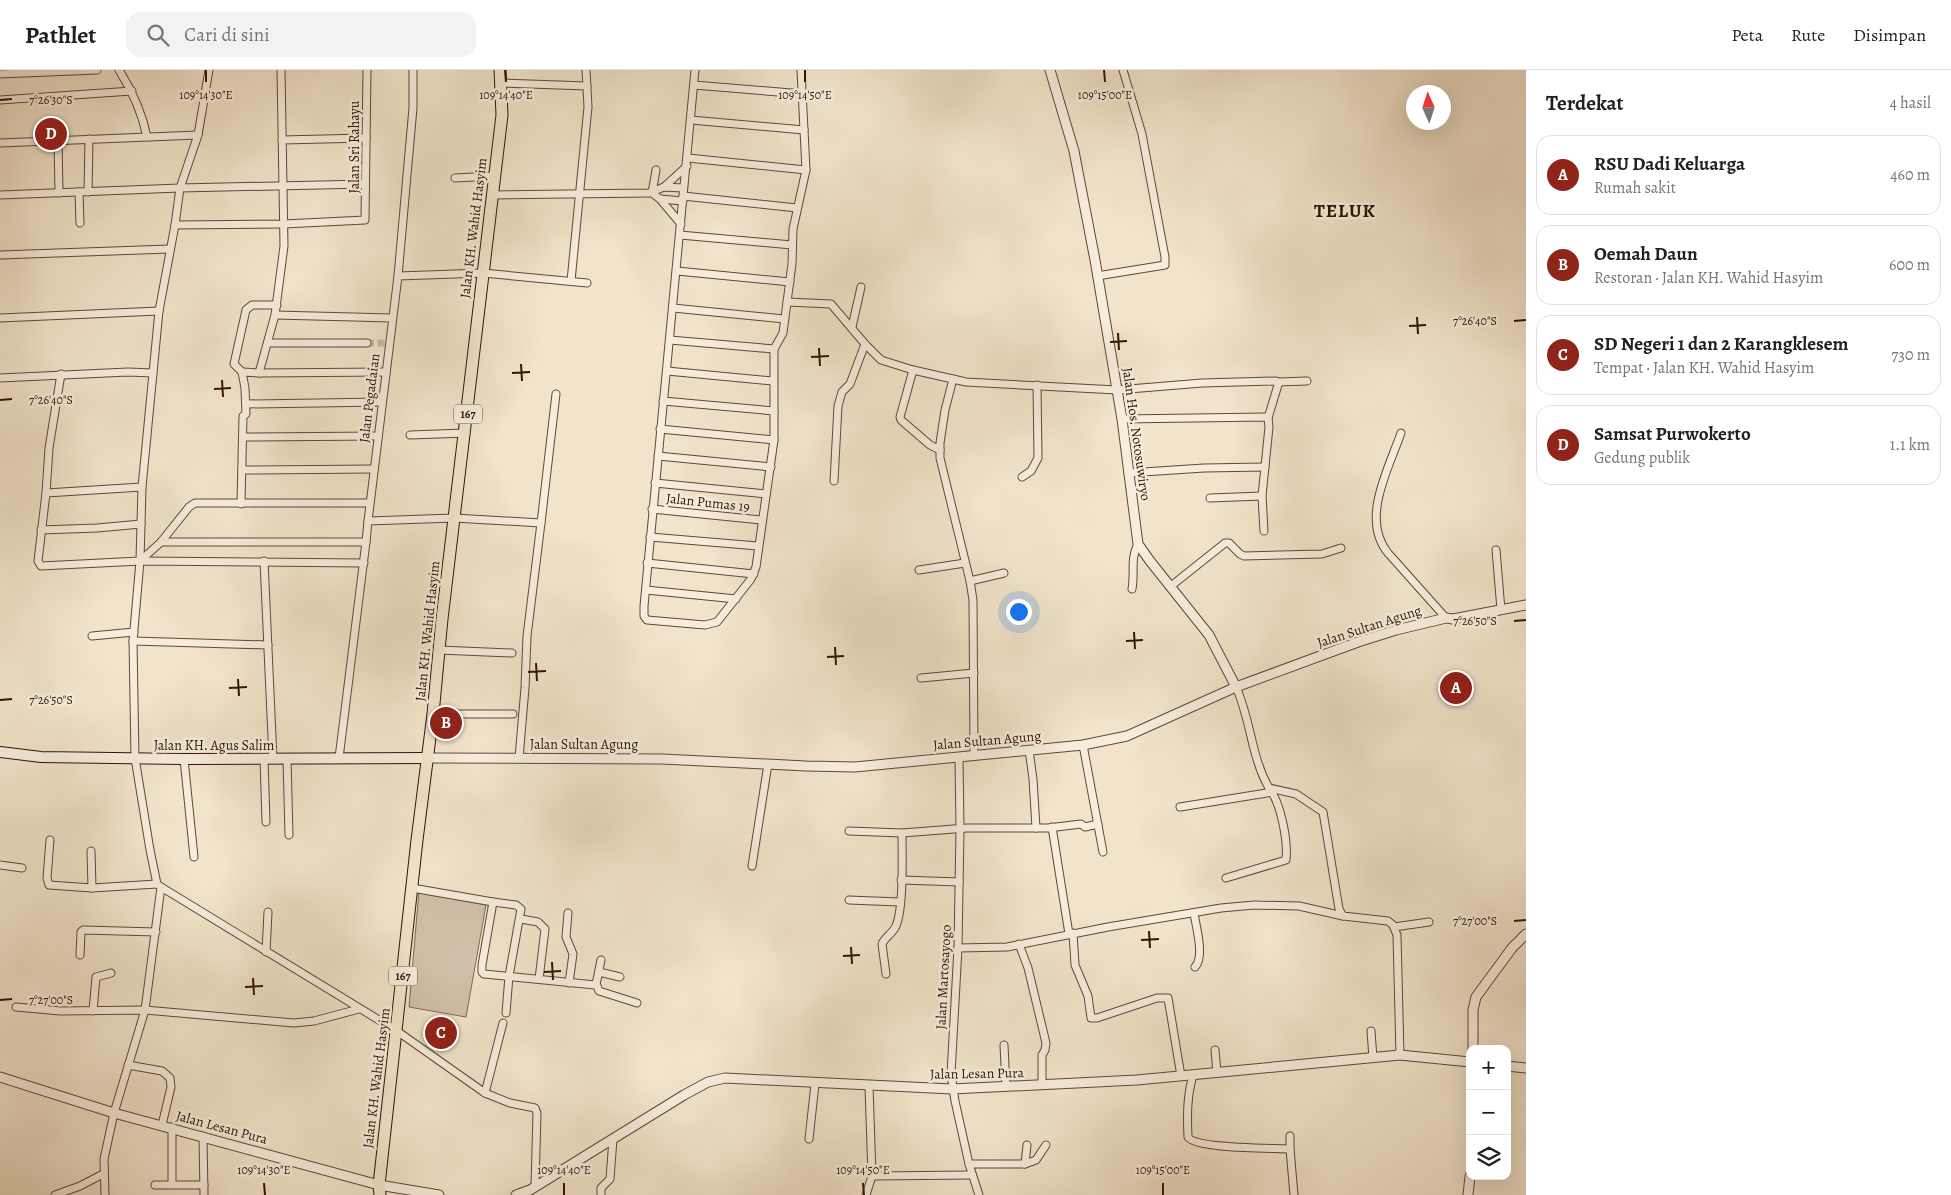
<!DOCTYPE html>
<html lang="id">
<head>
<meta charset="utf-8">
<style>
	:root { --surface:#fff; --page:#f2f2f2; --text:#202124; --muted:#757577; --line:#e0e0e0; --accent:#8f2418 }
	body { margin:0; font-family:Alegreya,serif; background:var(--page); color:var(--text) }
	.controls { position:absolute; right:15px; bottom:15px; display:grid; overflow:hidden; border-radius:10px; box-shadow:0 5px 20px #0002 }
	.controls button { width:45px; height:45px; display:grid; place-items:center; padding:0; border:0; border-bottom:1px solid var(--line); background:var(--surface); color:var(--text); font:25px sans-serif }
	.compass { position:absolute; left:1406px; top:15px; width:45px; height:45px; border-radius:50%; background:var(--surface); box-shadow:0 5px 20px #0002; rotate:357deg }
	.you { position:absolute; left:1018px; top:541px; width:18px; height:18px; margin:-12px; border:4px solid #fff; border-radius:50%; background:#1a73e8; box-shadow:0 0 0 8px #1a73e833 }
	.badge { display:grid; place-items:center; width:32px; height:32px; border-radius:50%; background:var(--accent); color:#fff; font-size:16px; font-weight:700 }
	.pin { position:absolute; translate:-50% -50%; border:2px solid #fff; box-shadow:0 1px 5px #0006 }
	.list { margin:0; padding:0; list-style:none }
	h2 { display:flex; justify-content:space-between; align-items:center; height:65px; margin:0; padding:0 20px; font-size:21px }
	h2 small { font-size:16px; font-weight:400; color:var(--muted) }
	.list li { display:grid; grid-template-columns:32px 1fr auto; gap:15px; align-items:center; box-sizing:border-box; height:80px; margin:0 10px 10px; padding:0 10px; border:1px solid var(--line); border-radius:15px }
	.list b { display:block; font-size:19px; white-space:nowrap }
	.list p { margin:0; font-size:16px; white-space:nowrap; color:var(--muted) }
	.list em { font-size:16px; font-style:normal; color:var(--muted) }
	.icon { flex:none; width:28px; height:28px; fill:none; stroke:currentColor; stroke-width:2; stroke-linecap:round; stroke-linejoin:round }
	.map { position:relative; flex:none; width:1526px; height:1125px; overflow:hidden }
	header { display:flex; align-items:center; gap:30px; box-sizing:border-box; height:70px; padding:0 25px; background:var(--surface); border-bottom:1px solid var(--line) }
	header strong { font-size:24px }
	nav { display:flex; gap:28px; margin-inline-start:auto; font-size:18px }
	.search { width:350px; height:45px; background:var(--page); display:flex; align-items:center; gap:12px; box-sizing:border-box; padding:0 18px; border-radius:15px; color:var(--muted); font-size:19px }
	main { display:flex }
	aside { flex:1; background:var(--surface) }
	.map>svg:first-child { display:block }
	.green { fill:#d1c0a9; stroke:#826a56 }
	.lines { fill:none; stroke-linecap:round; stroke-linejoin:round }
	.minor-tunnel { stroke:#cbbaa3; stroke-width:7; stroke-dasharray:7 3.5; stroke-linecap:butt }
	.minor-casing { stroke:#624735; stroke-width:9 }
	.tertiary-casing { stroke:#624735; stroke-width:11 }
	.secondary-casing { stroke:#321303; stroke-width:12 }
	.primary-casing { stroke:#321303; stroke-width:13 }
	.minor { stroke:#f6eddd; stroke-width:7 }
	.tertiary { stroke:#f6eddd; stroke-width:9 }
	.secondary { stroke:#f6eddd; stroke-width:10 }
	.primary { stroke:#f1e4cb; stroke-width:11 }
	.ticks { fill:none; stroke:#321303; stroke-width:2 }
	.labels { text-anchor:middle; stroke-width:5; stroke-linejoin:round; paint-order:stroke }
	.shield { fill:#f6eddd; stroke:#6d5444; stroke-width:1 }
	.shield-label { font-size:12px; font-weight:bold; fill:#321303 }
	.street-label { font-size:14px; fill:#321303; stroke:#f6eddd }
	.district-label { font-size:19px; font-weight:bold; letter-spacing:1px; fill:#321303; stroke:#f6eddd }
	.ticks-label { font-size:12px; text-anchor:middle; fill:#321303; stroke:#f6eddd; stroke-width:5; stroke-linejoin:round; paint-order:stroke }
</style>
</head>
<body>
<header>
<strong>Pathlet</strong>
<div class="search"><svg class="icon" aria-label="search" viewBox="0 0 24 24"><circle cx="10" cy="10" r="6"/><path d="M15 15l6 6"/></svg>Cari di sini</div>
<nav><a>Peta</a><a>Rute</a><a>Disimpan</a></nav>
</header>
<main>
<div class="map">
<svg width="1526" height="1125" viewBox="0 0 1526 1125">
	<rect width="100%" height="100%" fill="#f1e4cb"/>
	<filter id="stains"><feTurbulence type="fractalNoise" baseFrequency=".004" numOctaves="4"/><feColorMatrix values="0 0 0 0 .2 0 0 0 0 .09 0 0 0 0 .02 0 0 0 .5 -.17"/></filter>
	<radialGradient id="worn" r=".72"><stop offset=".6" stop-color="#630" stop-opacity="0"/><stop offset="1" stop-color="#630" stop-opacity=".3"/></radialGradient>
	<path class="green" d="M419 821 486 835 466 947 409 937Z"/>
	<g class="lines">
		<path class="minor-tunnel" d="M367 273H387"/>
		<defs>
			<g id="minor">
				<path d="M119 0C133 22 142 42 147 67"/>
				<path d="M695 0 644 536V546L647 550 705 555 717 552 721 547 751 509 756 497 774 370V279L783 263 792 194 793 159 806 100 801 0"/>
				<path d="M0 4 97 0"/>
				<path d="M501 13 587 16"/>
				<path d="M694 15 803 24"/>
				<path d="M0 30 132 21"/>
				<path d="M691 50 804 60"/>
				<path d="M282 70 366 68"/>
				<path d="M58 71 59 123"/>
				<path d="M0 73 198 65"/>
				<path d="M688 88 806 100"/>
				<path d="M455 108 494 106"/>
				<path d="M664 117 687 96"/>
				<path d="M79 122 80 153"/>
				<path d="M88 122 89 69"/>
				<path d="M652 123 660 129 683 131"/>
				<path d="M652 123 656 100"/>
				<path d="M0 125 180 118 365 114"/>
				<path d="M492 125 649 123 664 117 683 118"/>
				<path d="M683 126 797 138"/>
				<path d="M660 129 681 154"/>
				<path d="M175 155 284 154 365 150 367 0"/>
				<path d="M680 165 792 175"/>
				<path d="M0 185 169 179"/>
				<path d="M677 201 790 212"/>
				<path d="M398 206 413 38V0"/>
				<path d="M1097 206 1165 195V187L1142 64 1123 0"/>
				<path d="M571 211 588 37 586 0"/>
				<path d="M787 232 831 234 865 274 881 290 913 300 966 312 1117 320 1202 313 1276 311 1278 315 1268 348"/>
				<path d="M673 238 784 249"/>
				<path d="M275 245 392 248"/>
				<path d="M0 248 159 241"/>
				<path d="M852 257 861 217"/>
				<path d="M670 270 774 279"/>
				<path d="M268 273H367"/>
				<path d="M913 300 900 347 901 350 930 375 940 380"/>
				<path d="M667 301 773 311"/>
				<path d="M242 302 234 294 246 240 252 235H277"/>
				<path d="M259 303 386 302"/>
				<path d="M61 304 49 378 46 423 38 491 41 496 140 491 364 493"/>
				<path d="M0 308 128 302 153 303"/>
				<path d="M953 309 945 340 940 373V388L970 511 973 530 974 685"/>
				<path d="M1278 312 1307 311"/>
				<path d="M556 324 541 453 454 448 368 451 398 206 483 203 587 213"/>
				<path d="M663 331 774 341"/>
				<path d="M246 334 382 332"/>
				<path d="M1122 349 1266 347 1268 348 1269 357 1262 426 1264 461"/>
				<path d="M660 359 774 370"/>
				<path d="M1401 363C1389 398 1360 449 1388 483L1446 548"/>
				<path d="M410 365 466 363"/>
				<path d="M243 367 378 366"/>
				<path d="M658 386 771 397"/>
				<path d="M242 400 374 399"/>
				<path d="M1128 403 1204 398 1265 397"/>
				<path d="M1022 407 1031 401 1038 388 1037 315"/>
				<path d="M834 411 838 336 842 322 850 314 865 274"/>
				<path d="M655 413 766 424"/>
				<path d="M46 423 142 417"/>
				<path d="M1210 428 1262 426"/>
				<path d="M241 434 243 346 246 344 245 318 242 302 259 303 275 245 284 176 281 0"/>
				<path d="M652 439 761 450"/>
				<path d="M41 460 97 458 141 454"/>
				<path d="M650 467 758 476"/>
				<path d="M161 472H366L368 451"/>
				<path d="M1496 480 1501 540"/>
				<path d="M140 491 161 472 189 437 195 433H369"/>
				<path d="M264 491 273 689"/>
				<path d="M647 493 754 504"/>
				<path d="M919 500 965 493"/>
				<path d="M970 511 1004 503"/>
				<path d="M1171 516 1225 473H1229L1240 484 1244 486 1322 484 1341 478"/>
				<path d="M1132 519C1135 503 1130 488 1138 474"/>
				<path d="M646 520 736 529"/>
				<path d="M92 566 134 562"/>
				<path d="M133 571 268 575"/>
				<path d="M439 580 512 583"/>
				<path d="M921 608 974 603"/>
				<path d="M1236 617C1251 650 1251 687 1269 718L1296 724 1323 742 1339 839 1343 846 1388 851 1393 855 1397 865 1400 985"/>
				<path d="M433 644H513"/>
				<path d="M1083 675 1103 782"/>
				<path d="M1029 680 1033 709 1036 758"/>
				<path d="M959 687 960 759 958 878 951 1004 955 1031 969 1094 979 1125"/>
				<path d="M339 688 366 472"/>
				<path d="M519 688 525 618 527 566 541 453"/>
				<path d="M184 689 194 787"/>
				<path d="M264 689 266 752"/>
				<path d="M287 689 289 765"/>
				<path d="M1180 737 1273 722"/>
				<path d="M1052 757 1069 864"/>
				<path d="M849 761 902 763 967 758H1048L1081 754 1085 757 1098 754"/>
				<path d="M50 770 47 808 49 815 92 818 157 814"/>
				<path d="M91 781 92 818"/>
				<path d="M0 795 22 798"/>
				<path d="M752 796 768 694"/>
				<path d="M1226 808 1286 790C1288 771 1281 733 1269 718"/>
				<path d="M901 810 959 812"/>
				<path d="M161 817 397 961 485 1023 510 1033 535 1038 537 1043 535 1116"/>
				<path d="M412 818 493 832 482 895V902L484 904 595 915 597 910 601 890"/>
				<path d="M849 830 899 832"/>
				<path d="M493 832 516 835 521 839 509 906 506 943"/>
				<path d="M568 843 566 867 573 884 569 913"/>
				<path d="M1194 843C1196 857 1205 887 1195 897"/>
				<path d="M521 849 538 852 545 859 539 909"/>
				<path d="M1394 857 1429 852"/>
				<path d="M1073 863 1075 895 1088 926 1091 948H1097L1157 928H1168L1181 1006"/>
				<path d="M1019 874 1028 898 1046 973 1045 980 1042 985V1015"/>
				<path d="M958 878 1007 877 1108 857 1221 838 1254 835 1299 836 1343 846"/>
				<path d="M266 882 268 842"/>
				<path d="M80 885 81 862 83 860 156 862"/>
				<path d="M599 902 620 907"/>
				<path d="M886 904 882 874C885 867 893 863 896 856 904 836 902 786 902 763"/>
				<path d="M596 913 599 921 637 933"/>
				<path d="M16 937 60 941 145 940 294 953 314 951 359 939"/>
				<path d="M93 941 96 907 111 903"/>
				<path d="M1371 961 1373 988"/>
				<path d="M1004 975 1006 1017"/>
				<path d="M1215 980 1217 1003"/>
				<path d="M128 995 162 1001 170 1008 171 1017 162 1055"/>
				<path d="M1193 1005C1187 1026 1187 1045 1188 1067 1195 1079 1273 1078 1290 1079V1066"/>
				<path d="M869 1016 872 1106"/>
				<path d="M485 1023 503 953"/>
				<path d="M172 1057V1114"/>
				<path d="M203 1066 204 1125"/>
				<path d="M809 1069 815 1014"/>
				<path d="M1290 1079 1294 1125"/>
				<path d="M969 1094H1025L1027 1075"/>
				<path d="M1025 1094 1036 1090 1046 1075"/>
				<path d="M155 1115H204"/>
				<path d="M55 1125 80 1116 103 1104"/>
				<path d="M105 1125 104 1089 114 1043 145 940 161 817 157 814 150 780 135 688 133 571 140 491 142 417 159 241 175 155 180 118 198 65 209 0"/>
				<path d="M601 1125V1118L610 1109 613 1069"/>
				<path d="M866 1125 872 1106 972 1105"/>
			</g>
			<g id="tertiary">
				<path d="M1050 0 1074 81 1095 190 1122 349 1138 474 1150 491 1209 565 1236 617"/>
				<path d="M427 688 662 689 806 696 855 697 1083 675 1127 666 1236 617 1358 572 1396 560 1446 548 1453 549 1526 535"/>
				<path d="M1473 979V940L1476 927 1512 878 1526 864"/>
				<path d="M1507 996 1526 998"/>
				<path d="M0 1007 114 1043 379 1115 439 1125"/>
				<path d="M516 1125 530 1120 684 1025 708 1012 725 1008 952 1019 1137 1010 1400 985 1470 992"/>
				<path d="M1468 1125 1470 1106"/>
			</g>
			<path id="secondary" d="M0 682 41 687 184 689 427 688"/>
			<path id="primary" d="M380 1125 379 1115 417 770 433 644 442 549 502 45 500 0"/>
		</defs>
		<use href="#minor" class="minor-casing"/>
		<use href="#tertiary" class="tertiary-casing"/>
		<use href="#secondary" class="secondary-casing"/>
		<use href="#primary" class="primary-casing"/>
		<use href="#minor" class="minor"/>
		<use href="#tertiary" class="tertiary"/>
		<use href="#secondary" class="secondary"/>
		<use href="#primary" class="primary"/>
	</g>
	<path class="ticks" d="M206 0V12M505 0 506 12M805 0V12M1104 0 1105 12M0 30 12 29M1417 247 1418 264M1514 251 1526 250M1409 256 1426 255M1118 263 1119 280M1110 272 1127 271M819 278 820 296M811 287 829 286M521 294 522 311M512 303 530 302M222 310 223 327M214 319 231 318M0 330 12 329M1514 551 1526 550M1134 562 1135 579M1126 571 1143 570M835 577 836 595M827 587 844 586M536 593 537 611M528 602 546 601M238 609 239 626M229 618 247 617M0 630 12 629M1514 851 1526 850M1149 861 1150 878M1141 870 1159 869M851 877 852 894M843 886 860 885M552 892 553 910M544 902 561 901M253 908 254 925M245 917 263 916M0 930 12 929M264 1113 265 1125M564 1113V1125M863 1113 864 1125M1163 1113V1125"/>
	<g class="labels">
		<g class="shield">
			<rect x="454" y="334.5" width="28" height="19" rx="4"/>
			<rect x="389" y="896.5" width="28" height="19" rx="4"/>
		</g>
		<g class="shield-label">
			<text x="468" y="348">167</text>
			<text x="403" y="910">167</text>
		</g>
		<g class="street-label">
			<text transform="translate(354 77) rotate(-90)" y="5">Jalan Sri Rahayu</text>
			<text transform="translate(473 158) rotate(-83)" y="5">Jalan KH. Wahid Hasyim</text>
			<text transform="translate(369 328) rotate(-83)" y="5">Jalan Pegadaian</text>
			<text transform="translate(1137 364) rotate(82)" y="5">Jalan Hos. Notosuwiryo</text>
			<text transform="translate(708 432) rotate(6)" y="5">Jalan Pumas 19</text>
			<text transform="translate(1369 556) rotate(-18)" y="5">Jalan Sultan Agung</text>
			<text transform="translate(427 561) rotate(-84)" y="5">Jalan KH. Wahid Hasyim</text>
			<text transform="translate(987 670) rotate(-5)" y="5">Jalan Sultan Agung</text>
			<text x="584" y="679">Jalan Sultan Agung</text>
			<text x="214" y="680">Jalan KH. Agus Salim</text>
			<text transform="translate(943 907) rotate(-87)" y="5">Jalan Martosayogo</text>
			<text transform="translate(977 1003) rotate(-1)" y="5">Jalan Lesan Pura</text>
			<text transform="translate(376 1008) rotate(-83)" y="5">Jalan KH. Wahid Hasyim</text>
			<text transform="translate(222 1057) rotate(15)" y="5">Jalan Lesan Pura</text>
		</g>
		<g class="district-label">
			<text x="1345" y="147">TELUK</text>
		</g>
	</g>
	<g class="ticks-label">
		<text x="206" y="29">109°14'30"E</text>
		<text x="506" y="29">109°14'40"E</text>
		<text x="805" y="29">109°14'50"E</text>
		<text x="1105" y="29">109°15'00"E</text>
		<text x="51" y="34">7°26'30"S</text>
		<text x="1475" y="255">7°26'40"S</text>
		<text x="51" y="334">7°26'40"S</text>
		<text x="1475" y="555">7°26'50"S</text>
		<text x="51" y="634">7°26'50"S</text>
		<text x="1475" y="855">7°27'00"S</text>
		<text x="51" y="934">7°27'00"S</text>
		<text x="264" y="1104">109°14'30"E</text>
		<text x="564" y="1104">109°14'40"E</text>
		<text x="863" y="1104">109°14'50"E</text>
		<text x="1163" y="1104">109°15'00"E</text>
	</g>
	<rect width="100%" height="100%" filter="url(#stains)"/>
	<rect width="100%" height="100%" fill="url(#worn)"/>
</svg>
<div class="controls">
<button>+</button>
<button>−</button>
<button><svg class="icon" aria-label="layers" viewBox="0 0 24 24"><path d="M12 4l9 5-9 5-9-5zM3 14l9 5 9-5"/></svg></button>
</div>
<svg class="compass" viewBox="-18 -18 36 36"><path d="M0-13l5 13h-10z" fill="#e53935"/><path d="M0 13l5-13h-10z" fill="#757577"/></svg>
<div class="you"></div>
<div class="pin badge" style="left:1456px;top:618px">A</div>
<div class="pin badge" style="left:446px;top:653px">B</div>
<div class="pin badge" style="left:441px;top:963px">C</div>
<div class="pin badge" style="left:51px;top:64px">D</div>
</div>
<aside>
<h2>Terdekat<small>4 hasil</small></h2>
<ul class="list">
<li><span class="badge">A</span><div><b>RSU Dadi Keluarga</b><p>Rumah sakit</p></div><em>460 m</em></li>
<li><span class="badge">B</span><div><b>Oemah Daun</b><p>Restoran · Jalan KH. Wahid Hasyim</p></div><em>600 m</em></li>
<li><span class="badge">C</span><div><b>SD Negeri 1 dan 2 Karangklesem</b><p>Tempat · Jalan KH. Wahid Hasyim</p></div><em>730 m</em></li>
<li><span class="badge">D</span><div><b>Samsat Purwokerto</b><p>Gedung publik</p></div><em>1.1 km</em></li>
</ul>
</aside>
</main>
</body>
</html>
